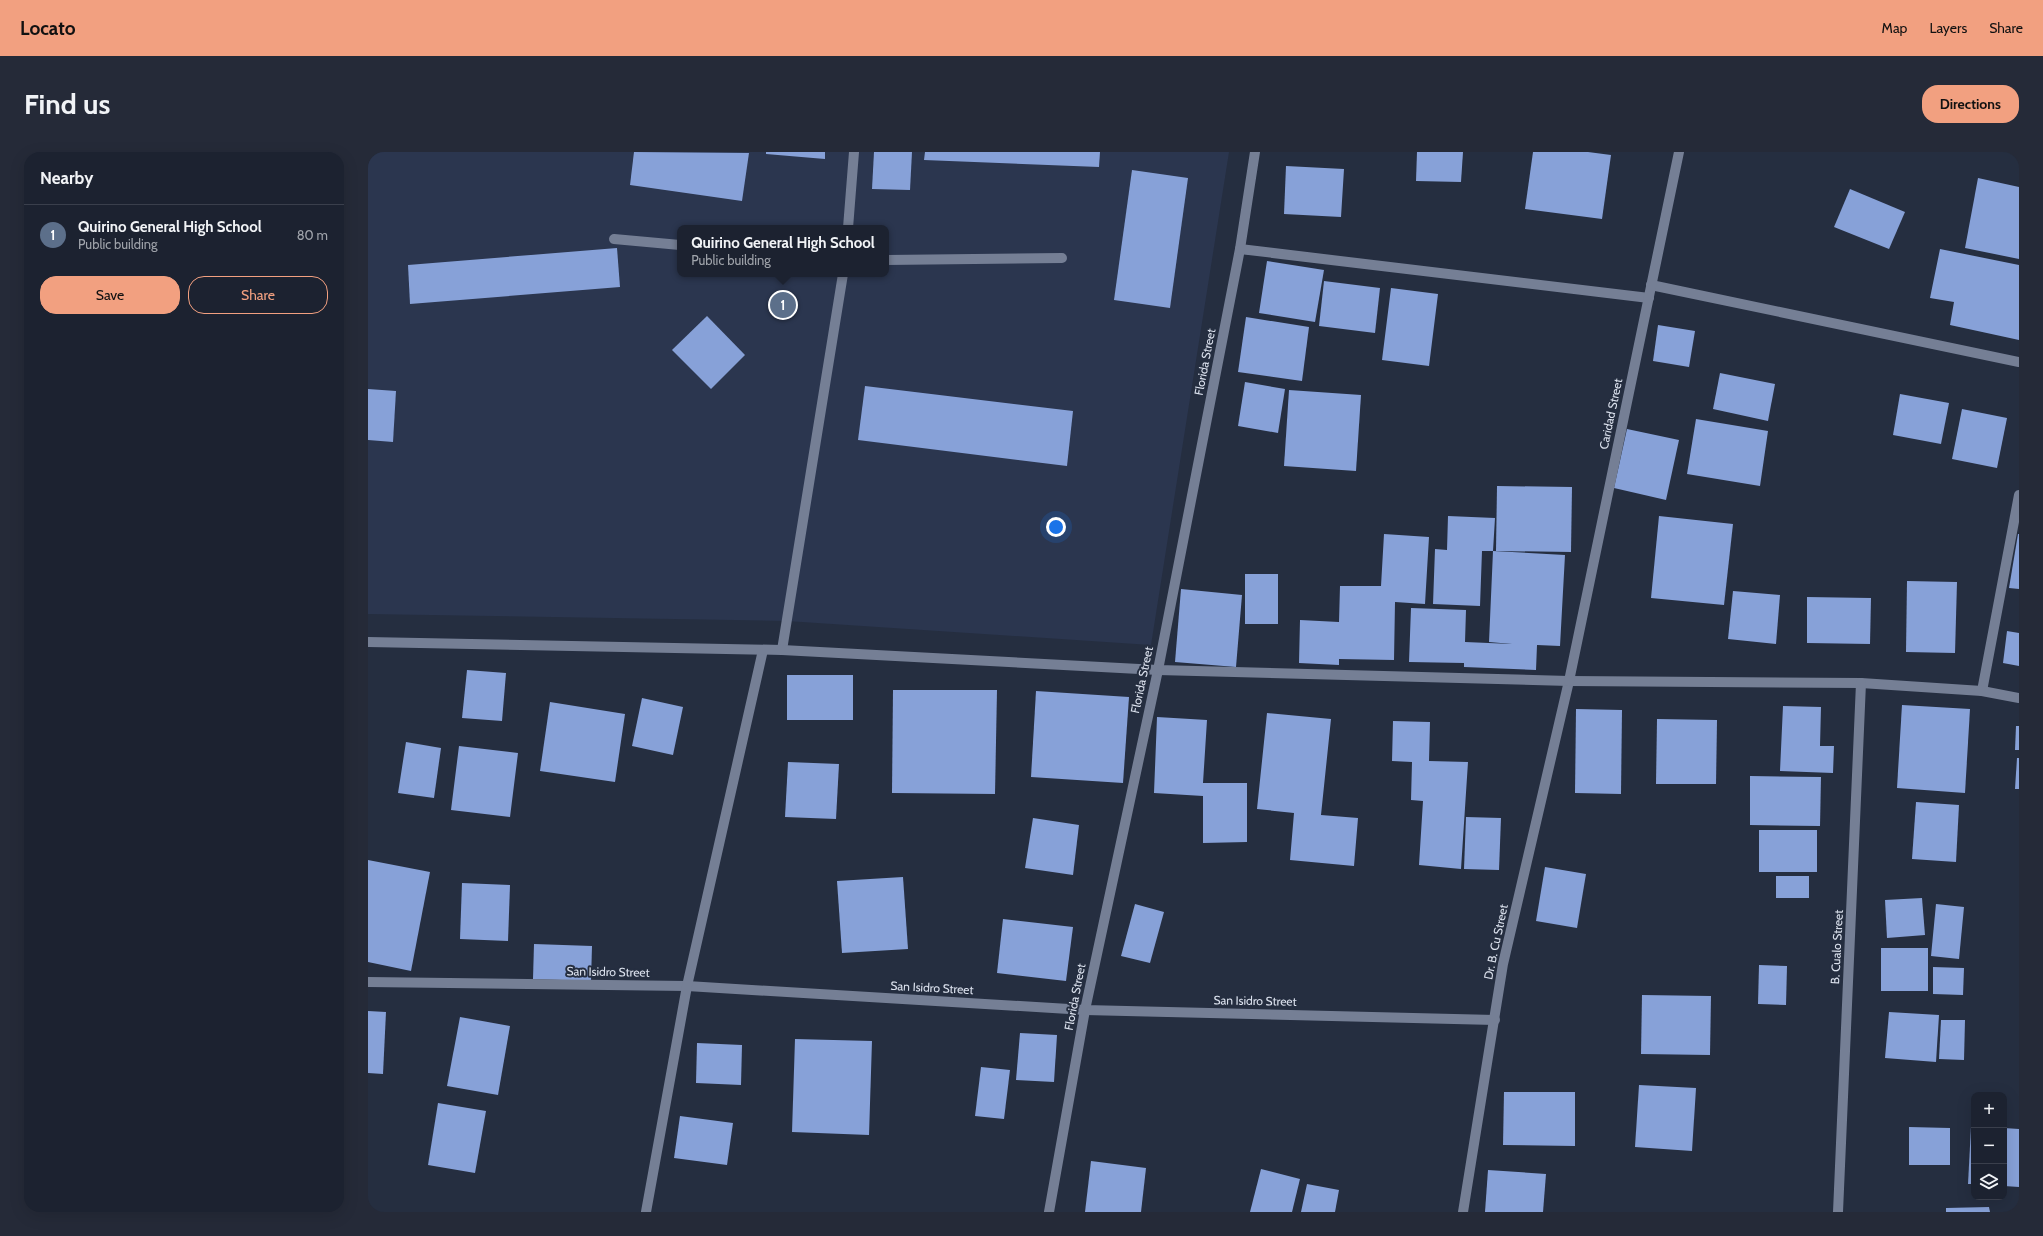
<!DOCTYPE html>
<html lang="en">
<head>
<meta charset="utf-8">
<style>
	:root { --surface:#1c2230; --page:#252a38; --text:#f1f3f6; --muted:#a0a4ab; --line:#3a3f4c; --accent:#f2a080 }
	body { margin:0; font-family:Cabin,sans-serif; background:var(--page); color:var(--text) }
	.controls { position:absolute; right:12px; bottom:12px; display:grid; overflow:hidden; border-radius:8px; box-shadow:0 4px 16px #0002 }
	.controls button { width:36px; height:36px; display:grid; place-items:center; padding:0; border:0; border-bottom:1px solid var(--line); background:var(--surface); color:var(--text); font:20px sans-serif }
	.you { position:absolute; left:688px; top:375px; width:14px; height:14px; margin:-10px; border:3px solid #fff; border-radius:50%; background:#1a73e8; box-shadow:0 0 0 6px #1a73e833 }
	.badge { display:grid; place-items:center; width:26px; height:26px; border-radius:50%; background:var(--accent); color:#fff; font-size:13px; font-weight:700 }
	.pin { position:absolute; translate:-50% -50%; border:2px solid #fff; box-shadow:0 1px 4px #0006 }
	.popup { position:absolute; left:309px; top:73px; width:212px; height:52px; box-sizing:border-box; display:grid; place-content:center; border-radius:8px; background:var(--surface); filter:drop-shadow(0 1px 3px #0005); font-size:13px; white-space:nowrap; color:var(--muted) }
	.popup b { font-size:15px; color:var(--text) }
	.popup::after { content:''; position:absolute; left:50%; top:100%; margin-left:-8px; border:8px solid transparent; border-top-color:var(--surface) }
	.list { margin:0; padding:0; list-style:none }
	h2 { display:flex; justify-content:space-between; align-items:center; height:52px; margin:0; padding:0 16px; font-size:17px }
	h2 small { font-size:13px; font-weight:400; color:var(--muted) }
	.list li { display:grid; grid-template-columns:26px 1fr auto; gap:12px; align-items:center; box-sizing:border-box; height:60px; padding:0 16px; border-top:1px solid var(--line) }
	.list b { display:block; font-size:15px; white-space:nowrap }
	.list p { margin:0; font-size:13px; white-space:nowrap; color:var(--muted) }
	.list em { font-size:13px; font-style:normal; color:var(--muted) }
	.actions { display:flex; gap:8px; padding:12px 16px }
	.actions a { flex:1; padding:9px 0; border:1px solid var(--accent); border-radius:16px; text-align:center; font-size:14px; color:var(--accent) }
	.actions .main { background:var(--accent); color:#111 }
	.icon { flex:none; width:22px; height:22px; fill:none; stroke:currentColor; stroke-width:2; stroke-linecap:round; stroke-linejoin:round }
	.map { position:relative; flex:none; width:1651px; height:1060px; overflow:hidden; border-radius:16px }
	header { display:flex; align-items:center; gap:24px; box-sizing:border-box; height:56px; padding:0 20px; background:var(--accent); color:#111 }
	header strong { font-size:19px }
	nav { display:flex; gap:22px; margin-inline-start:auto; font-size:14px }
	.intro { display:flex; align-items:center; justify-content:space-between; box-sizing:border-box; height:96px; padding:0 24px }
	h1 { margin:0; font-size:28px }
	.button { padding:10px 18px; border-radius:16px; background:var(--accent); color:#111; font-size:14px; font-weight:700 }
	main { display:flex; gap:24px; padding:0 24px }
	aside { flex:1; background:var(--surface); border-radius:16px; box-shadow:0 4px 16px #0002 }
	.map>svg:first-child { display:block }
	.built { fill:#2b364f; fill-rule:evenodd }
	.building { fill:#87a1d8 }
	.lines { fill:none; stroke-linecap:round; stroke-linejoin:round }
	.lane { stroke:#757f95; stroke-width:10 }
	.street { stroke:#757f95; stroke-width:10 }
	.secondary { stroke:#757f95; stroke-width:10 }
	.labels { text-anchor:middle; stroke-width:4; stroke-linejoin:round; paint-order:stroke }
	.street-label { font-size:12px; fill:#dbe1ed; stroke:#252e40 }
</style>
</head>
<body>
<header>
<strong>Locato</strong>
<nav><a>Map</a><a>Layers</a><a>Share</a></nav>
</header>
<div class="intro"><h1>Find us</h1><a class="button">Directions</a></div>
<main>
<aside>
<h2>Nearby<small></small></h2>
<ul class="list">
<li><span class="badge" style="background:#5c6f8a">1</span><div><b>Quirino General High School</b><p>Public building</p></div><em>80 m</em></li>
</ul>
<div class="actions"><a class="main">Save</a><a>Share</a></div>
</aside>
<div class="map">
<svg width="1651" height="1060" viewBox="0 0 1651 1060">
	<rect width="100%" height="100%" fill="#252e40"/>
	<path class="built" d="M0 0H861L783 493 419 469 0 462ZM312 76H518V122H312Z"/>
	<g class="building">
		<path d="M266 0 381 1 374 49 262 33Z"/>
		<path d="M398 0H457V7L398 2Z"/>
		<path d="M506 0H544L542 38 504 37Z"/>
		<path d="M557 0H732L731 15 556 8Z"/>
		<path d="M1049 0H1095L1093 30 1048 29Z"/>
		<path d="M1165 0H1220L1243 3 1234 67 1157 57Z"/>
		<path d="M918 14 976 17 973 65 916 62Z"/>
		<path d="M764 18 820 26 802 156 746 148Z"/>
		<path d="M1610 26 1651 35V107L1597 96Z"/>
		<path d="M1482 37 1537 60 1521 97 1466 75Z"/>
		<path d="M249 96 252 135 42 152 40 113Z"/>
		<path d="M1572 97 1651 113V188L1582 173 1586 150 1562 146Z"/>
		<path d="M899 109 956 118 947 170 891 161Z"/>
		<path d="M956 129 1012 136 1007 181 951 174Z"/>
		<path d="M1023 136 1070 142 1061 214 1014 208Z"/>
		<path d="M339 164 377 203 343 237 304 198Z"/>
		<path d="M878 165 941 175 934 229 870 220Z"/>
		<path d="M1290 173 1327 179 1321 215 1285 209Z"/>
		<path d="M1352 221 1407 232 1400 269 1345 257Z"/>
		<path d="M877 230 917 237 910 281 870 274Z"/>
		<path d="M497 234 705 259 699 314 490 288Z"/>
		<path d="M0 237 28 239 25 290 0 288Z"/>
		<path d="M921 238 993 243 988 319 916 314Z"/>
		<path d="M1532 242 1581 251 1573 292 1525 283Z"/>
		<path d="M1594 257 1639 266 1629 316 1584 307Z"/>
		<path d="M1328 267 1400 279 1392 334 1319 322Z"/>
		<path d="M1259 277 1311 288 1298 348 1246 336Z"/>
		<path d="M1129 334 1204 335 1203 400 1128 399Z"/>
		<path d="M1080 364 1127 366 1125 399H1114L1112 454 1065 452 1067 397 1079 398Z"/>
		<path d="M1291 364 1365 372 1356 453 1283 446Z"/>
		<path d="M1016 382 1061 385 1057 452 1027 450 1026 508 971 507V513L931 511 932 468 971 470 972 434H1013Z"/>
		<path d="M1650 382H1651V437L1641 436Z"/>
		<path d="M1125 399 1197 403 1192 494 1169 493 1168 518 1096 515V511L1041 510 1043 456 1098 458 1097 490 1144 492 1121 490Z"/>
		<rect x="877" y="422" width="33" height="50"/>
		<path d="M1539 429 1589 430 1587 501 1538 500Z"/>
		<path d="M813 437 874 443 868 515 807 510Z"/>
		<path d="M1365 439 1412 443 1408 492 1360 487Z"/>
		<path d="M1439 445 1503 446 1502 492 1439 491Z"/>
		<path d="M1639 479 1651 481V514L1635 511Z"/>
		<path d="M99 518 138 521 134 569 94 566Z"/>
		<rect x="419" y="523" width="66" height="45"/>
		<path d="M525 538H629L627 642 524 641Z"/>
		<path d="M668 539 761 545 755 631 663 625Z"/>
		<path d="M274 546 315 555 305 603 264 594Z"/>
		<path d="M182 550 257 562 247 630 172 619Z"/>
		<path d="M1534 553 1602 557 1597 641 1529 636Z"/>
		<path d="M1415 554 1453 555 1452 594H1466L1465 621 1412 619Z"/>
		<path d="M1208 557 1254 558 1253 642 1207 641Z"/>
		<path d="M899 561 963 567 953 663 990 666 986 714 922 708 926 661 889 657Z"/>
		<path d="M789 565 839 568 835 631H879V690L835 691V644L786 641Z"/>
		<path d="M1289 567 1349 568 1348 632H1288Z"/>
		<path d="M1025 569 1062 570 1061 609 1100 610 1093 717 1051 713 1055 649 1043 648 1044 610 1024 609Z"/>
		<path d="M1648 574H1651V598H1647Z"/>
		<path d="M38 590 73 596 66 646 30 641Z"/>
		<path d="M91 594 150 601 142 665 83 658Z"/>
		<path d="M1649 606H1651V637H1647Z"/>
		<path d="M420 610 471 612 468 667 417 665Z"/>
		<path d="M1382 624 1453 625 1452 674 1382 673Z"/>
		<path d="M1548 650 1591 653 1588 710 1544 707Z"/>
		<path d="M1098 665 1133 666 1131 718 1096 717Z"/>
		<path d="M665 666 711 673 705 723 657 716Z"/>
		<rect x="1391" y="678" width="58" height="42"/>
		<path d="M0 708 62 720 43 819 0 810Z"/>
		<path d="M1177 715 1218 722 1209 776 1168 769Z"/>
		<rect x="1408" y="724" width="33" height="22"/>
		<path d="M535 725 540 797 474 801 469 729Z"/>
		<path d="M94 731 142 733 140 789 92 787Z"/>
		<path d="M1554 746 1557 783 1519 786 1517 748Z"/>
		<path d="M767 752 796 760 782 811 753 804Z"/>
		<path d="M1568 752 1596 755 1591 807 1563 804Z"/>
		<path d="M635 767 705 775 698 829 629 821Z"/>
		<path d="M166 792 224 794 223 829 165 827Z"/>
		<rect x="1513" y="796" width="47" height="43"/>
		<path d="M1391 813 1419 814 1418 853 1390 852Z"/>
		<path d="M1565 815 1596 816 1595 843 1565 842Z"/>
		<path d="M1274 843 1343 844 1342 903 1273 902Z"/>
		<path d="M0 859 18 860 15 922 0 921Z"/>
		<path d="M1521 860 1571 863 1568 910 1517 906Z"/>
		<path d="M92 865 142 874 130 943 79 934Z"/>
		<path d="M1573 868H1597L1596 908 1571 907Z"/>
		<path d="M652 881 689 883 686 930 648 928Z"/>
		<path d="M427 887 504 889 501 983 424 980Z"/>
		<path d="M329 891 374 893 373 933 328 931Z"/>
		<path d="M613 915 642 918 636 967 607 964Z"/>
		<path d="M1271 933 1328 936 1324 999 1267 995Z"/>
		<path d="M1136 940H1207V994L1135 993Z"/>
		<path d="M70 951 118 959 107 1021 60 1013Z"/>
		<path d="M312 964 365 971 359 1013 306 1006Z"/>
		<path d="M1541 975 1582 976V1013H1541Z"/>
		<path d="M1603 975H1606V1032H1600Z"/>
		<path d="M1636 976 1651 977V1035L1636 1034Z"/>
		<path d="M723 1009 778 1016 773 1060H717Z"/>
		<path d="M893 1017 932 1027 924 1060H882Z"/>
		<path d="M1120 1018 1178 1022 1175 1060H1117Z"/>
		<path d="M939 1032 971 1038 967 1060H933Z"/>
		<path d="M1621 1055 1622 1060H1578V1056Z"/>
	</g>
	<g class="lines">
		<g class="lane">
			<path d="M480 76 486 0"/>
			<path d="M246 87 312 93"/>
			<path d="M518 108 694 106"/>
			<path d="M414 498 475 122"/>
		</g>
		<g class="street">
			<path d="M872 97 1281 146"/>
			<path d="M1283 133 1651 210"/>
			<path d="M1614 539 1651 343"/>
			<path d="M0 830 319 834 717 858 1127 868"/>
			<path d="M278 1060 319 834 395 498"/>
			<path d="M681 1060 717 858 790 518 872 97 887 0"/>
			<path d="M1095 1060 1135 812 1201 529"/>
		</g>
		<g class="secondary">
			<path d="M0 490 414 498 790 518 1201 529 1493 531 1614 539 1651 546"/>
			<path d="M1201 529 1311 0"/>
			<path d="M1470 1060 1493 531"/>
		</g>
	</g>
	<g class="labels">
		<g class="street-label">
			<text transform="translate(837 210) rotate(-79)" y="4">Florida Street</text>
			<text transform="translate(1243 262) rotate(-78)" y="4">Caridad Street</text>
			<text transform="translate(774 528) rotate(-78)" y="4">Florida Street</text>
			<text transform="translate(1128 790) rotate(-78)" y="4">Dr. B. Cu Street</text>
			<text transform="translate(1469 795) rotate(-87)" y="4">B. Cualo Street</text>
			<text transform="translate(240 820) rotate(1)" y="4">San Isidro Street</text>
			<text transform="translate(564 836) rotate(3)" y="4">San Isidro Street</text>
			<text transform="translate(707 845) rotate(-79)" y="4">Florida Street</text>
			<text transform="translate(887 849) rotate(1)" y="4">San Isidro Street</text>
		</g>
	</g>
</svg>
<div class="controls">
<button>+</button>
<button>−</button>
<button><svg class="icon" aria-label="layers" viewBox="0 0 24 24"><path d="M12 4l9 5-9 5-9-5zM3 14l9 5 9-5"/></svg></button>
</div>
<div class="you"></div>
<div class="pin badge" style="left:415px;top:153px;background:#5c6f8a">1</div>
<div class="popup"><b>Quirino General High School</b>Public building</div>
</div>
</main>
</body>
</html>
